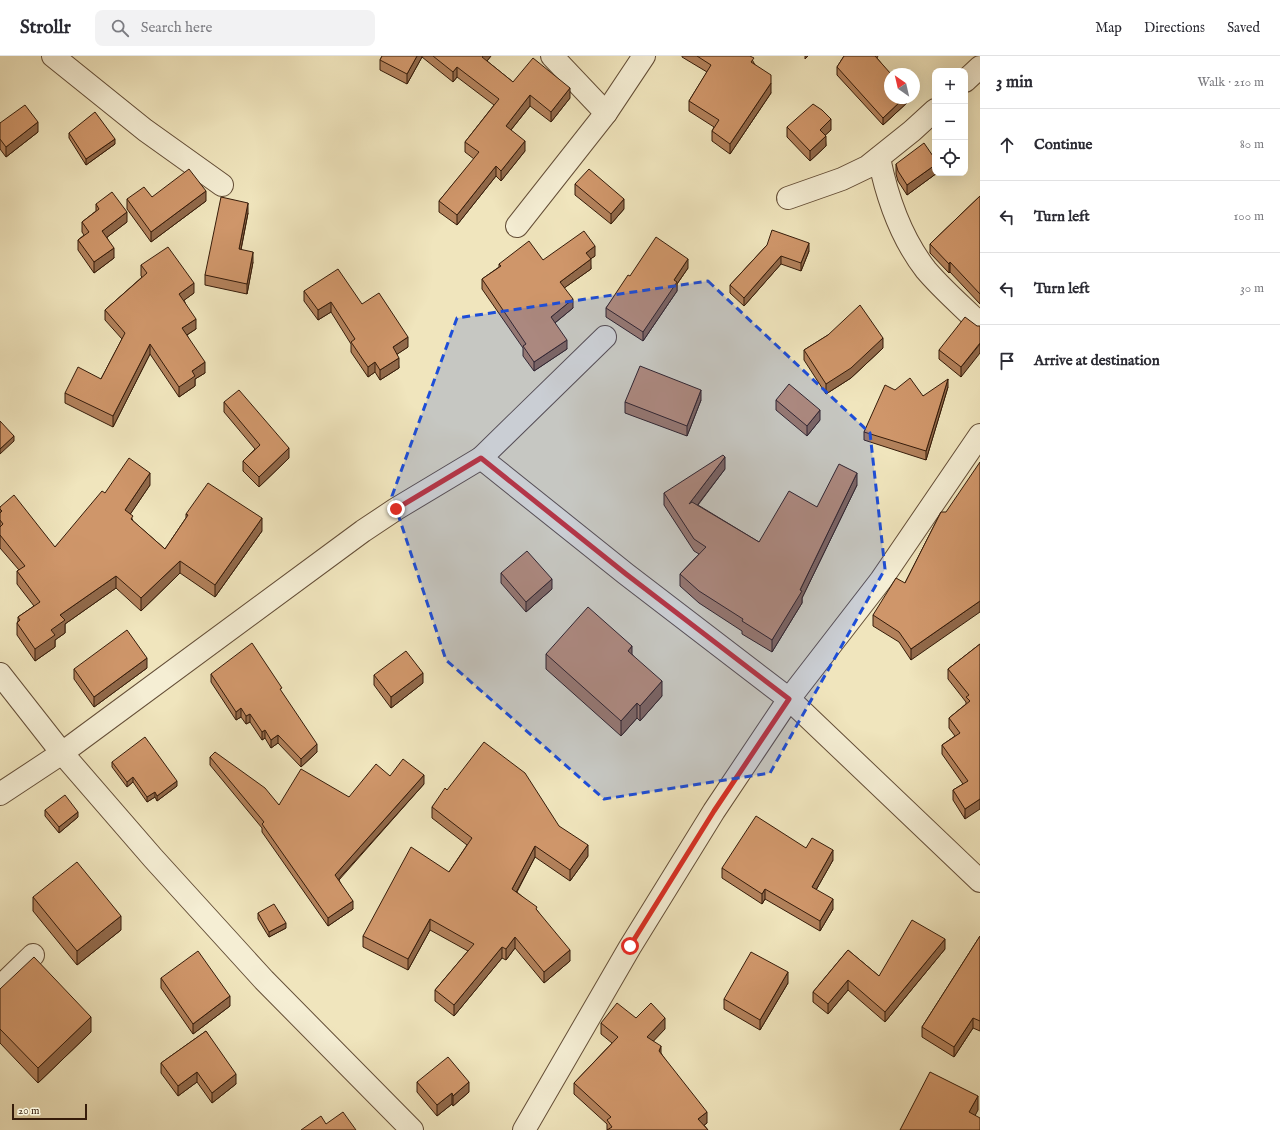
<!DOCTYPE html>
<html lang="en">
<head>
<meta charset="utf-8">
<style>
	:root { --surface:#fff; --page:#f2f2f3; --text:#2b2b33; --muted:#7c7c81; --line:#e1e1e2 }
	body { margin:0; font-family:"IM FELL English",serif; background:var(--page); color:var(--text) }
	.controls { position:absolute; right:12px; top:12px; display:grid; overflow:hidden; border-radius:8px; box-shadow:0 4px 16px #0002 }
	.controls button { width:36px; height:36px; display:grid; place-items:center; padding:0; border:0; border-bottom:1px solid var(--line); background:var(--surface); color:var(--text); font:20px sans-serif }
	.compass { position:absolute; left:884px; top:12px; width:36px; height:36px; border-radius:50%; background:var(--surface); box-shadow:0 4px 16px #0002; rotate:326deg }
	.scale { position:absolute; left:12px; bottom:10px; width:75px; box-sizing:border-box; padding-left:4px; border:2px solid #361c0a; border-top:0; font-size:11px; line-height:14px; white-space:nowrap; color:#361c0a; -webkit-text-stroke:3px #f5eed4; paint-order:stroke }
	.stop { position:absolute; width:12px; height:12px; margin:-9px; border:3px solid #d93025; border-radius:50%; background:#fff }
	.stop.end { background:#d93025; border-color:#fff; box-shadow:0 1px 4px #0008 }
	.list { margin:0; padding:0; list-style:none }
	h2 { display:flex; justify-content:space-between; align-items:center; height:52px; margin:0; padding:0 16px; font-size:17px }
	h2 small { font-size:13px; font-weight:400; color:var(--muted) }
	.list li { display:grid; grid-template-columns:26px 1fr auto; gap:12px; align-items:center; box-sizing:border-box; height:72px; padding:0 16px; border-top:1px solid var(--line) }
	.list b { display:block; font-size:15px; white-space:nowrap }
	.list em { font-size:13px; font-style:normal; color:var(--muted) }
	.icon { flex:none; width:22px; height:22px; fill:none; stroke:currentColor; stroke-width:2; stroke-linecap:round; stroke-linejoin:round }
	.map { position:relative; flex:none; width:980px; height:1074px; overflow:hidden }
	header { display:flex; align-items:center; gap:24px; box-sizing:border-box; height:56px; padding:0 20px; background:var(--surface); border-bottom:1px solid var(--line) }
	header strong { font-size:19px }
	nav { display:flex; gap:22px; margin-inline-start:auto; font-size:14px }
	.search { width:280px; height:36px; background:var(--page); display:flex; align-items:center; gap:10px; box-sizing:border-box; padding:0 14px; border-radius:8px; color:var(--muted); font-size:15px }
	main { display:flex }
	aside { flex:1; background:var(--surface) }
	.map>svg:first-child { display:block }
	.lines { fill:none; stroke-linecap:round; stroke-linejoin:round }
	.minor-casing { stroke:#644e37; stroke-width:24 }
	.minor { stroke:#f5eed4; stroke-width:22 }
	.wall { fill:#b2815b; stroke:#361c0a }
	.shaded-wall { fill:#91694a; stroke:#361c0a }
	.building { fill:#cf966a; stroke:#361c0a }
	.route { stroke:#d93025; stroke-width:5 }
	.marked { fill:#1d4ed8; fill-opacity:0.2; stroke:#1d4ed8; stroke-width:3; stroke-dasharray:8 5; stroke-linejoin:round }
</style>
</head>
<body>
<header>
<strong>Strollr</strong>
<div class="search"><svg class="icon" aria-label="search" viewBox="0 0 24 24"><circle cx="10" cy="10" r="6"/><path d="M15 15l6 6"/></svg>Search here</div>
<nav><a>Map</a><a>Directions</a><a>Saved</a></nav>
</header>
<main>
<div class="map">
<svg width="980" height="1074" viewBox="0 0 980 1074">
	<rect width="100%" height="100%" fill="#f0e5bd"/>
	<filter id="stains"><feTurbulence type="fractalNoise" baseFrequency=".005" numOctaves="4"/><feColorMatrix values="0 0 0 0 .2 0 0 0 0 .09 0 0 0 0 .02 0 0 0 .5 -.17"/></filter>
	<radialGradient id="worn" r=".72"><stop offset=".6" stop-color="#630" stop-opacity="0"/><stop offset="1" stop-color="#630" stop-opacity=".3"/></radialGradient>
	<g class="lines">
		<defs>
			<g id="minor">
				<path d="M53 0 145 74 222 129"/>
				<path d="M552 0 606 57"/>
				<path d="M965 25 980 11"/>
				<path d="M879 102C887 141 901 182 926 214 942 233 962 250 980 268"/>
				<path d="M788 142 842 123 867 111 912 75 935 54"/>
				<path d="M517 170 606 57 644 0"/>
				<path d="M481 402 626 518 789 643 980 825"/>
				<path d="M0 618 62 697 153 802 264 924 412 1074"/>
				<path d="M0 738 62 697 363 475 396 453 481 402 605 281"/>
				<path d="M0 931 33 899"/>
				<path d="M524 1074 630 891 714 755 789 643 881 524 980 379"/>
			</g>
		</defs>
		<use href="#minor" class="minor-casing"/>
		<use href="#minor" class="minor"/>
	</g>
	<g class="wall">
		<path d="M382 0H491L487 5 513 26 570 42 551 66 530 50 511 74 525 95 501 125 496 120 457 169 439 156V145L474 103 465 96V86L494 49 457 21 453 26 422 1 407 28 380 14V4Z"/>
		<path d="M682 0H750L771 37 730 98 712 85V75L714 71 689 55V45L707 16 682 1Z"/>
		<path d="M844 0H878L877 2 909 42V45L883 69 837 19V11Z"/>
		<path d="M0 67 38 76 6 101 0 93Z"/>
		<path d="M787 71 831 74 825 79 826 90 810 105 787 81Z"/>
		<path d="M69 77 115 88 86 109 69 82Z"/>
		<path d="M896 108 935 117H937L907 139 898 125 896 118Z"/>
		<path d="M575 128 624 153 611 168 575 139Z"/>
		<path d="M980 140V248L950 216 949 217 930 197V188Z"/>
		<path d="M152 141 206 145 151 186 127 153V143Z"/>
		<path d="M96 148 127 166 107 181 114 202 94 217 78 194V184L84 179 82 176V166L96 155Z"/>
		<path d="M248 157 241 194 253 206 247 238 205 229V219Z"/>
		<path d="M767 189 809 195 801 215 781 208 744 250 730 237V229Z"/>
		<path d="M595 200 590 203 591 213 564 232 573 252 555 267 567 293 534 315 523 300V292L482 233V223L499 211V208Z"/>
		<path d="M141 209 194 237 184 244 196 273 187 279 205 317 195 323V330L179 341 150 298 113 371 65 347V337L101 323 122 283 105 264V254L142 221 141 220Z"/>
		<path d="M688 212 677 228V235L643 285 606 261V252L630 220Z"/>
		<path d="M304 235 362 248 408 291 397 298 399 312 380 324 375 316 368 321 351 296V288L331 256 318 264 304 245Z"/>
		<path d="M977 270 961 321 939 303V294Z"/>
		<path d="M828 279 883 292 851 322 826 338 804 304V294Z"/>
		<path d="M948 331 926 404 864 384V376L895 334 923 340Z"/>
		<path d="M701 344 687 380 625 357V346Z"/>
		<path d="M776 344 820 364 807 380 776 354Z"/>
		<path d="M224 346 289 402 259 431 243 415V405L255 393 224 356Z"/>
		<path d="M725 413 698 449 759 486 817 451 857 429 802 542V547L772 596 742 578V575L699 547 680 530V518L699 498 694 495 664 449V437Z"/>
		<path d="M150 429 130 458 133 465 165 493 186 462V458L262 475 215 541 180 517 141 555 116 532 65 568V577L55 584V591L35 605 17 579V567L18 565V561L34 550 17 528V515L19 514 0 492V451L55 491 105 437Z"/>
		<path d="M941 456 911 604 899 586 873 570V559L905 527Z"/>
		<path d="M501 517 552 533 526 556 501 527Z"/>
		<path d="M980 588 965 763 953 744V734L963 728 942 698V689L955 680 949 672V662L966 648V646L948 623V613Z"/>
		<path d="M546 598H632L662 640 640 665 637 662 621 680 546 613Z"/>
		<path d="M147 612 94 651 74 623V613Z"/>
		<path d="M211 618 282 637 317 696 301 711 278 687 271 692 265 682 262 684 250 666 246 668 241 661 236 664 211 626Z"/>
		<path d="M374 619 423 627 391 652 374 629Z"/>
		<path d="M210 701 279 749 349 741 390 720 424 728 339 824 353 853 328 870 262 776V772L210 709Z"/>
		<path d="M112 706 177 730 157 745 155 741 147 746 133 726 127 731 112 711Z"/>
		<path d="M447 734 559 770 588 800 570 825 535 801 517 836 537 854 570 905 544 927 515 892 506 904 502 902 454 960 435 945V934L468 895 430 874 408 914 363 891V880L449 816 467 789 432 762V751Z"/>
		<path d="M45 754 78 761 59 777 45 760Z"/>
		<path d="M806 792 833 804 816 834 833 853 820 875 765 843 762 848 722 822V812Z"/>
		<path d="M33 841 121 874 77 909 33 855Z"/>
		<path d="M258 857 286 872 269 881 258 863Z"/>
		<path d="M980 880V975L973 972 954 1001 922 981V971Z"/>
		<path d="M945 893 885 966 848 934 828 958 813 946V936L848 894 879 920Z"/>
		<path d="M161 922 230 950 193 978 161 932Z"/>
		<path d="M788 927 760 974 724 953V943Z"/>
		<path d="M0 933 91 976 38 1027 0 987Z"/>
		<path d="M636 962 665 973 653 985 707 1067 704 1069 708 1074H607V1068L574 1038V1027L612 987 601 978V967Z"/>
		<path d="M206 975 236 1028 212 1047 197 1026 178 1040 161 1017V1007Z"/>
		<path d="M417 1026 469 1036 453 1050 452 1048 437 1060 417 1036Z"/>
	</g>
	<g class="shaded-wall">
		<path d="M417 0H422V1L407 28V18Z"/>
		<path d="M483 0H491L482 11V1Z"/>
		<path d="M805 0H808L805 3Z"/>
		<path d="M457 11V21L453 26V16Z"/>
		<path d="M771 27V37L730 98V88Z"/>
		<path d="M570 32V42L551 66V56Z"/>
		<path d="M530 39V50L506 80V70Z"/>
		<path d="M904 42H909V45L883 69V62Z"/>
		<path d="M831 63V74L820 84V74Z"/>
		<path d="M38 66V76L6 101V91Z"/>
		<path d="M826 80V90L810 105V95Z"/>
		<path d="M115 83V88L86 109V103Z"/>
		<path d="M525 85V95L501 125V115Z"/>
		<path d="M935 109V117H937L907 139V129Z"/>
		<path d="M496 110V120L457 169V159Z"/>
		<path d="M206 135V145L151 186V176Z"/>
		<path d="M624 143V153L611 168V158Z"/>
		<path d="M248 147V157L239 203V193Z"/>
		<path d="M127 156V166L102 185V175Z"/>
		<path d="M809 187V195L801 215V207Z"/>
		<path d="M595 190V200L586 206V197Z"/>
		<path d="M114 192V202L94 217V206Z"/>
		<path d="M253 196V206L247 238V228Z"/>
		<path d="M781 200V208L744 250V242Z"/>
		<path d="M591 203V213L560 235V226Z"/>
		<path d="M688 203V212L677 228V235L643 285V276L674 224Z"/>
		<path d="M950 206V216L949 217V208Z"/>
		<path d="M194 227V237L179 248V238Z"/>
		<path d="M573 243V252L551 270V261Z"/>
		<path d="M331 246V256L318 264V254Z"/>
		<path d="M196 263V273L182 282V272Z"/>
		<path d="M408 281V291L393 301V291Z"/>
		<path d="M883 282V292L851 322 826 338V328Z"/>
		<path d="M567 284V293L534 315V306Z"/>
		<path d="M150 288V298L113 371V360Z"/>
		<path d="M980 288V297L961 321V311Z"/>
		<path d="M399 302V312L380 324V314Z"/>
		<path d="M205 306V317L195 323V330L179 341V331L192 315Z"/>
		<path d="M375 306V316L368 321V311Z"/>
		<path d="M948 323V331L926 404V395Z"/>
		<path d="M701 334V344L687 380V370Z"/>
		<path d="M820 354V364L807 380V370Z"/>
		<path d="M14 380V385L0 398V393Z"/>
		<path d="M289 392V402L259 431V421Z"/>
		<path d="M725 401V413L689 460V448Z"/>
		<path d="M150 417V429L125 466V454Z"/>
		<path d="M857 417V429L802 542V547L772 596V584L800 534Z"/>
		<path d="M262 462V475L215 541V529Z"/>
		<path d="M180 505V517L141 555V542Z"/>
		<path d="M116 520V532L65 568V577L55 584V591L35 605V593L51 574 60 559Z"/>
		<path d="M552 523V533L526 556V546Z"/>
		<path d="M980 545V556L911 604V593Z"/>
		<path d="M632 590V605L628 595Z"/>
		<path d="M147 602V612L94 651V641Z"/>
		<path d="M423 617V627L391 652V641Z"/>
		<path d="M662 625V640L640 665V650Z"/>
		<path d="M637 647V662L621 680V665Z"/>
		<path d="M241 652V661L236 664V656Z"/>
		<path d="M250 658V666L246 668V660Z"/>
		<path d="M265 674V682L262 684V676Z"/>
		<path d="M278 679V687L271 692V684Z"/>
		<path d="M317 688V696L301 711V703Z"/>
		<path d="M424 719V728L335 827V819Z"/>
		<path d="M133 721V726L127 731V726Z"/>
		<path d="M177 725V730L157 745V740Z"/>
		<path d="M155 736V741L147 746V741Z"/>
		<path d="M980 743V753L965 763V753Z"/>
		<path d="M78 756V761L59 777V771Z"/>
		<path d="M588 789V800L570 825V814Z"/>
		<path d="M535 790V801L512 844V833Z"/>
		<path d="M833 794V804L812 841V831Z"/>
		<path d="M765 833V843L762 848V838Z"/>
		<path d="M833 843V853L820 875V865Z"/>
		<path d="M353 845V853L328 870V862Z"/>
		<path d="M121 860V874L77 909V895Z"/>
		<path d="M430 863V874L408 914V903Z"/>
		<path d="M286 867V872L269 881V876Z"/>
		<path d="M515 881V892L506 904V893Z"/>
		<path d="M945 883V893L885 966V956Z"/>
		<path d="M502 891V902L454 960V949Z"/>
		<path d="M570 894V905L544 927V916Z"/>
		<path d="M788 916V927L760 974V964Z"/>
		<path d="M848 924V934L828 958V948Z"/>
		<path d="M230 940V950L193 978V968Z"/>
		<path d="M91 961V976L38 1027V1012Z"/>
		<path d="M665 962V973L647 992V981Z"/>
		<path d="M973 962V972L954 1001V991Z"/>
		<path d="M661 990V1001L659 995Z"/>
		<path d="M197 1016V1026L178 1040V1030Z"/>
		<path d="M236 1018V1028L212 1047V1037Z"/>
		<path d="M469 1026V1036L453 1050V1040Z"/>
		<path d="M452 1037V1048L437 1060V1049Z"/>
		<path d="M978 1040V1054L969 1071V1056Z"/>
		<path d="M707 1056V1067L698 1074V1063Z"/>
	</g>
	<g class="building">
		<path d="M382 0H417L407 18 380 4Z"/>
		<path d="M433 0H483L482 1 513 26 533 2 570 32 551 56 530 39 506 70 525 85 501 115 496 110 457 159 439 145 479 96 465 86 499 43 457 11 453 16Z"/>
		<path d="M697 0H750L754 2 751 6 771 19V27L730 88 712 75 719 64 689 45 711 9Z"/>
		<path d="M844 0H875L891 18H890V42H904L883 62 837 11Z"/>
		<path d="M813 48 822 54 831 63 820 74 826 80 810 95 787 71Z"/>
		<path d="M25 49 38 66 6 91 0 83V67Z"/>
		<path d="M95 56 115 83 86 103 69 77Z"/>
		<path d="M924 87 935 103V109L907 129 898 115 896 108Z"/>
		<path d="M189 113 206 135 151 176 127 143 144 131 152 141Z"/>
		<path d="M589 113 624 143 611 158 575 128Z"/>
		<path d="M112 136 127 156 102 175 114 192 94 206 78 184 89 176 82 166 99 153 96 148Z"/>
		<path d="M980 140V238L950 206 949 208 930 188Z"/>
		<path d="M221 141 248 147 239 193 253 196 247 228 205 219Z"/>
		<path d="M772 174 809 187 801 207 781 200 744 242 730 229 767 189Z"/>
		<path d="M584 175 595 190 586 197 591 203 560 226 573 243 551 261 567 284 534 306 523 290 526 288 482 223 501 210 499 208 529 185 543 204Z"/>
		<path d="M656 181 688 203 674 224 677 226 643 276 606 252 628 219 630 220Z"/>
		<path d="M168 191 194 227 179 238 196 263 182 272 205 306 192 315 195 320 179 331 150 288 113 360 65 337 78 311 101 323 125 277 105 254 147 217 141 209Z"/>
		<path d="M338 213 362 248 379 237 408 281 393 291 399 302 380 314 375 306 368 311 351 286 355 283 331 246 318 254 304 235Z"/>
		<path d="M860 249 883 282 851 312 826 328 804 294 828 279Z"/>
		<path d="M965 261 977 270H980V287L961 311 939 294Z"/>
		<path d="M640 310 701 334 687 370 625 346Z"/>
		<path d="M910 322 923 340 948 323 926 395 864 376 885 329 895 334Z"/>
		<path d="M789 328 820 354 807 370 776 344Z"/>
		<path d="M239 334 289 392 259 421 243 405 260 389 224 346Z"/>
		<path d="M0 365 14 380 0 393Z"/>
		<path d="M723 399 725 401 689 448 692 446 759 486 789 435 817 451 839 408 857 417 800 534 802 535 772 584 742 565 743 563 699 535 680 518 706 491 694 483 664 437Z"/>
		<path d="M129 402 150 417 125 454 133 460 131 463 165 493 188 459 186 458 208 427 262 462 215 529 180 505 141 542 116 520 60 559 65 564 51 574 55 579 35 593 17 567 20 564 18 561 40 546 17 515 25 510 0 479V471L3 468 0 464V457L2 455 0 453V451L14 439 55 491 102 435 105 437Z"/>
		<path d="M980 406V545L911 593 899 576 873 559 896 522 905 527 941 456H946Z"/>
		<path d="M527 495 552 523 526 546 501 517Z"/>
		<path d="M588 551 632 590 628 595 662 625 640 650 637 647 621 665 546 598Z"/>
		<path d="M127 574 147 602 94 641 74 613Z"/>
		<path d="M252 587 282 632 280 633 317 688 301 703 278 679 271 684 265 674 262 676 250 658 246 660 241 652 236 656 211 618Z"/>
		<path d="M980 588V743L965 753 953 734 968 725 942 689 960 677 949 662 970 645 966 641 969 639 948 613Z"/>
		<path d="M406 595 423 617 391 641 374 619Z"/>
		<path d="M145 681 177 725 157 740 155 736 147 741 133 721 127 726 112 706Z"/>
		<path d="M484 686 525 717 559 770 588 789 570 814 535 790 512 833 537 851 536 853 570 894 544 916 515 881 506 893 502 891 454 949 435 934 474 888 430 863 408 903 363 880 411 791 449 816 472 782 432 751 445 732 447 734Z"/>
		<path d="M215 696 265 732 279 749 301 713 349 741 376 708 390 720 403 703 424 719 335 819 353 845 328 862 262 768 264 766 210 701Z"/>
		<path d="M65 739 78 756 59 771 45 754Z"/>
		<path d="M756 760 806 792 812 782 833 794 812 831 833 843 820 865 765 833 762 838 722 812Z"/>
		<path d="M77 806 121 860 77 895 33 841Z"/>
		<path d="M274 848 286 867 269 876 258 857Z"/>
		<path d="M912 864 945 883 885 956 848 924 828 948 813 936 848 894 879 920Z"/>
		<path d="M980 880V965L973 962 954 991 922 971Z"/>
		<path d="M198 895 230 940 193 968 161 922Z"/>
		<path d="M751 896 788 916 760 964 724 943Z"/>
		<path d="M34 901 91 961 38 1012 0 973V933Z"/>
		<path d="M617 947 636 962 651 947 665 962 647 981 661 990 659 995 707 1056 698 1063 708 1074H607L612 1071 607 1064 611 1061 574 1027 618 981 601 967Z"/>
		<path d="M206 975 236 1018 212 1037 197 1016 178 1030 161 1007Z"/>
		<path d="M448 1001 469 1026 453 1040 452 1037 437 1049 417 1026Z"/>
		<path d="M930 1016 978 1040 969 1056 980 1062V1074H900Z"/>
		<path d="M343 1056 356 1074H301L321 1060 326 1068Z"/>
	</g>
	<g class="lines">
		<path class="route" d="M396 453 481 402 626 518 789 643 714 755 630 890"/>
	</g>
	<path class="marked" d="M708 225 870 377 885 513 770 717 604 743 446 604 392 440 457 262Z"/>
	<rect width="100%" height="100%" filter="url(#stains)"/>
	<rect width="100%" height="100%" fill="url(#worn)"/>
</svg>
<div class="controls">
<button>+</button>
<button>−</button>
<button><svg class="icon" aria-label="locate" viewBox="0 0 24 24"><circle cx="12" cy="12" r="6"/><path d="M12 2v4M12 18v4M2 12h4M18 12h4"/></svg></button>
</div>
<svg class="compass" viewBox="-18 -18 36 36"><path d="M0-13l5 13h-10z" fill="#e53935"/><path d="M0 13l5-13h-10z" fill="#7c7c81"/></svg>
<div class="scale">20 m</div>
<div class="stop" style="left:630px;top:890px"></div>
<div class="stop end" style="left:396px;top:453px"></div>
</div>
<aside>
<h2>3 min<small>Walk · 210 m</small></h2>
<ul class="list">
<li><svg class="icon" aria-label="ahead" viewBox="0 0 24 24"><path d="M12 20V5M6 11l6-6 6 6"/></svg><div><b>Continue</b></div><em>80 m</em></li>
<li><svg class="icon" aria-label="left" viewBox="0 0 24 24"><path d="M17 20v-9H6M10 6l-5 5 5 5"/></svg><div><b>Turn left</b></div><em>100 m</em></li>
<li><svg class="icon" aria-label="left" viewBox="0 0 24 24"><path d="M17 20v-9H6M10 6l-5 5 5 5"/></svg><div><b>Turn left</b></div><em>30 m</em></li>
<li><svg class="icon" aria-label="arrive" viewBox="0 0 24 24"><path d="M6 21V4h12l-3 4 3 4H6"/></svg><div><b>Arrive at destination</b></div></li>
</ul>
</aside>
</main>
</body>
</html>
